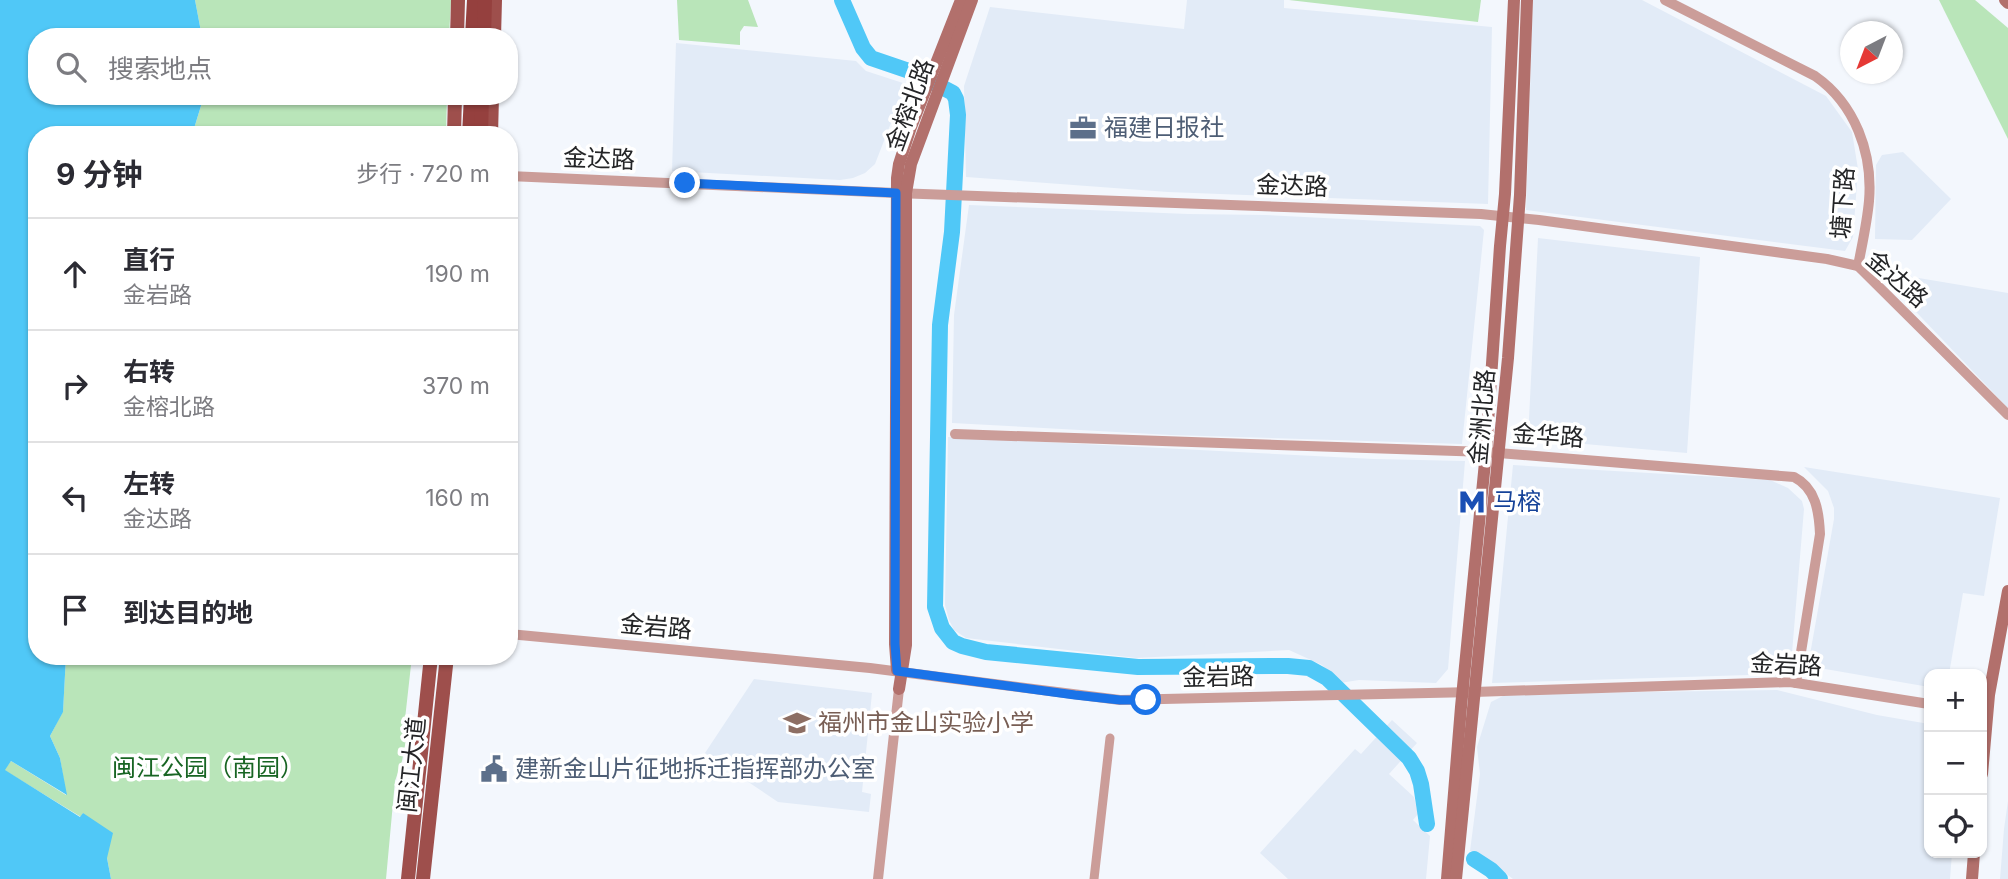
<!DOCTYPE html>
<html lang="zh">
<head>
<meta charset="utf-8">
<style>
	:root { --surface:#fff; --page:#f2f2f3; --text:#2b2b33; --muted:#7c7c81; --line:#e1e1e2 }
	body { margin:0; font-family:Inter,"Noto Sans SC",sans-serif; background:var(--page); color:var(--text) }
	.controls { position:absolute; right:21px; bottom:21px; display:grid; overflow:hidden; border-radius:14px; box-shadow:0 2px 5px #0004 }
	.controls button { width:63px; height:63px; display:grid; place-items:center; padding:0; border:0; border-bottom:2px solid var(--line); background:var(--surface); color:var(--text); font:35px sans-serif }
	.compass { position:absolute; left:1840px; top:21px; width:63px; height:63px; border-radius:50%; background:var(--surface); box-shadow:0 2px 5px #0004; rotate:222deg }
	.stop { position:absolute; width:21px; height:21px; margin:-16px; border:5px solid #1a73e8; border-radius:50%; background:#fff }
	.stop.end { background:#1a73e8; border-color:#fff; box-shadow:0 2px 7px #0008 }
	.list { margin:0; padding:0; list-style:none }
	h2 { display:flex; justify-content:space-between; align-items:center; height:91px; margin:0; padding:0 28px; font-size:30px }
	h2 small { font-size:23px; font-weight:400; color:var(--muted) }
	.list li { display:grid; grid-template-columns:46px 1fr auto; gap:21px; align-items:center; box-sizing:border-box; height:112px; padding:0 28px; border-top:2px solid var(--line) }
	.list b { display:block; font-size:26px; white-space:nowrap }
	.list p { margin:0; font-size:23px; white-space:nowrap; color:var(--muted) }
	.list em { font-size:23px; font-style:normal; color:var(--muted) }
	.icon { flex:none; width:38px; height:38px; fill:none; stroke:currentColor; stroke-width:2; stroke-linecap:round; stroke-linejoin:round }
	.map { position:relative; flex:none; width:2008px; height:879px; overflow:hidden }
	.search { position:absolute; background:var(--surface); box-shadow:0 2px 5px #0004; left:28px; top:28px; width:490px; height:77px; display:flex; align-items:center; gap:18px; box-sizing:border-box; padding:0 24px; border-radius:28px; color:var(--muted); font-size:26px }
	.panel { position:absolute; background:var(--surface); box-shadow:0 2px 5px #0004; left:28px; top:126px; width:490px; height:539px; border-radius:28px }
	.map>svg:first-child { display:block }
	.built { fill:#e2ebf7 }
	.green { fill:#b9e5b9 }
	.water { fill:#50c8f7 }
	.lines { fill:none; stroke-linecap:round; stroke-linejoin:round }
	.river { stroke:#50c8f7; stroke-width:16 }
	.minor { stroke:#cb9d99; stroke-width:9 }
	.tertiary { stroke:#cb9d99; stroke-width:10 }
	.secondary { stroke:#b2706c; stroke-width:12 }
	.primary { stroke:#9e4f4c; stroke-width:14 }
	.trunk { stroke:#95403e; stroke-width:14 }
	.route { stroke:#1a73e8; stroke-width:9 }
	.labels { text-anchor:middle; stroke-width:7; stroke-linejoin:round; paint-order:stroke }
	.street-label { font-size:24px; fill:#242527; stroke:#fff }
	.service-label { font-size:24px; fill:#4e5e75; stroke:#fff; text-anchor:start }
	.transit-label { font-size:24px; fill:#164399; stroke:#fff; text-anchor:start }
	.education-label { font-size:24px; fill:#785e54; stroke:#fff; text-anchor:start }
	.park-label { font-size:24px; fill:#186523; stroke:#fff }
</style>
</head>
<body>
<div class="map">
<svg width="2008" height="879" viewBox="0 0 2008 879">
	<rect width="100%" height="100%" fill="#f3f7fd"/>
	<g class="built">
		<path d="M1187 0H1284V8L1492 27 1488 204 1168 192 966 177 964 86 990 7 1184 29Z"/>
		<path d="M1533 0H1642L1826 96 1852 132 1858 169 1853 237 1845 251 1526 210Z"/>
		<path d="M676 43 856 61 866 71 906 84 875 164 865 173 853 178 840 180 672 171Z"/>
		<path d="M1903 152 1951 199 1912 240 1875 239 1876 165 1882 155Z"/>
		<path d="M969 205 1188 214 1265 215 1480 226 1484 230 1462 444 1171 435 952 423 954 315Z"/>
		<path d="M1538 238 1700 257 1687 453 1528 439Z"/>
		<path d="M1877 271 2008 293V408Z"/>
		<path d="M948 437 1374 459 1465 461 1448 669 1436 683 1359 680 1340 683 1322 665 1289 650 1136 658 966 638 954 630 949 620 945 605Z"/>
		<path d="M1513 465 1770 480 1788 488 1802 501 1804 509 1791 665 1787 672 1782 674 1492 683Z"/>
		<path d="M1804 467 2000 498 1984 596 1963 593 1949 674H1929V687L1808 666 1834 519V508L1828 491Z"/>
		<path d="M754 679 872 693 862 792 871 794 869 812 778 802 705 753Z"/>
		<path d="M1777 690 1877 715 1929 724V853H1952L1950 879H1513L1482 855 1470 851 1480 774 1477 747 1491 702 1503 696 1513 694Z"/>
		<path d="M1392 720 1417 743 1389 774 1414 797 1418 814 1413 820 1430 836 1426 879H1288L1260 853 1355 749 1361 754Z"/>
		<path d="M2008 801V879H2000L2004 829Z"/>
	</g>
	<g class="green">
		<path d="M195 0H451L449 37H202Z"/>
		<path d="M677 0H748L758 27 744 26 740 32V45L679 40Z"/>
		<path d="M1289 0H1481L1478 22Z"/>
		<path d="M1939 0H1975L2008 28V139Z"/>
		<path d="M204 96H447L446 135H192Z"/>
		<path d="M66 656H412L405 719 407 735 402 761 395 781 386 879H111L107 858 83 813 81 817 4 770 11 761 66 795 60 758 50 736 63 711Z"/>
	</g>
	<path class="water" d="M0 0H195L202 37H37V96H204L192 135H37V590L34 593 37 594V656H66L63 712 50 736 60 758 67 795 11 761 5 770 80 817 83 813 113 833 107 858 111 879H0Z"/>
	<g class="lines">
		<g class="river">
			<path d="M842 0 863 48 871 58 915 73 953 93 956 99 958 115 952 232 940 325 935 607 942 628 953 642 962 646 986 652 1138 667 1288 666 1309 668 1327 678 1409 758 1417 771 1421 784 1427 824"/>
			<path d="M1474 859 1491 870 1500 879"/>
		</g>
		<path class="minor" d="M1094 879 1110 738"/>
		<g class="tertiary">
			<path d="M1665 0 1815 76C1855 104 1873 153 1869 201 1867 223 1862 245 1858 266"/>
			<path d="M509 176 896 193 1481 214 1539 220 1827 259 1858 266 2008 415"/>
			<path d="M955 434 1486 452 1794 477C1816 488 1819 512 1820 534L1796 683"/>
			<path d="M509 634 870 668 1120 700 1474 692 1790 682 1929 704"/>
			<path d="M878 879 899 689"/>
		</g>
		<g class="secondary">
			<path d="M2005 0 2008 3"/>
			<path d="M897 670 895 644 897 178 899 164 911 127 961 0"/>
			<path d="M899 689 906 645V193L911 164 972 0"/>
			<path d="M1982 774 1989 695 2008 591"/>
			<path d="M1447 879 1461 707 1486 452 1500 246 1505 194 1514 0"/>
			<path d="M1456 879 1508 358 1520 195 1527 0"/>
			<path d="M1972 879 1974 853"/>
		</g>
		<g class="primary">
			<path d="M457 37 458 0"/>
			<path d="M494 37 495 0"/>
			<path d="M454 135 455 96"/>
			<path d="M491 135 492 96"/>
			<path d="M408 879 431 656"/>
			<path d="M423 879 447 656"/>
		</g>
		<g class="trunk">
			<path d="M472 37 474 0"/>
			<path d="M484 37 485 0"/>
			<path d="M469 135 471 96"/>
			<path d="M481 135 482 96"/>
		</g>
	</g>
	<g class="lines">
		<path class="route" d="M685 183 896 193 895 644 897 671 1075 695 1120 700H1146"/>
	</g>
	<defs>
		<symbol id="office-bare" viewBox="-9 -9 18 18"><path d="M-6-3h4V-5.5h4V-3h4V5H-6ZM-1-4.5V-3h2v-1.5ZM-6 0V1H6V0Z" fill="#5c6f8a" stroke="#fff" stroke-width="2.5" paint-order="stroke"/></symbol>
		<symbol id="metro-bare" viewBox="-9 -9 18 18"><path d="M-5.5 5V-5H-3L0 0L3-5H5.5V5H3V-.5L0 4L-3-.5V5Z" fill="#1a4fb4" stroke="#fff" stroke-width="2.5" paint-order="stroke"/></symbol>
		<symbol id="school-bare" viewBox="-9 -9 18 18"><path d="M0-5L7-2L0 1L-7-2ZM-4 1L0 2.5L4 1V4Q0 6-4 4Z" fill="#8d6e63" stroke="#fff" stroke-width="2.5" paint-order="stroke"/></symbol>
		<symbol id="civic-bare" viewBox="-9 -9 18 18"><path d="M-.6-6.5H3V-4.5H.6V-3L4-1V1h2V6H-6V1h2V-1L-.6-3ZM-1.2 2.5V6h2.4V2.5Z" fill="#5c6f8a" stroke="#fff" stroke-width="2.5" paint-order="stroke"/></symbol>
	</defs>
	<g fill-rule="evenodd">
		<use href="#office-bare" x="1064" y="109" width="38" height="38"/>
		<use href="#metro-bare" x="1453" y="483" width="38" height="38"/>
		<use href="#school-bare" x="778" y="704" width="38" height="38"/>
		<use href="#civic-bare" x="475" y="750" width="38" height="38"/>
	</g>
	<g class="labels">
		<g class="street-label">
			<text transform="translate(910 105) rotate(-70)" y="8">金榕北路</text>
			<text transform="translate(599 159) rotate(2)" y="8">金达路</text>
			<text transform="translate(1292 186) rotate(2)" y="8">金达路</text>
			<text transform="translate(1843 203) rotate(-86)" y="8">塘下路</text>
			<text transform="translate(1897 279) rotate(41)" y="8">金达路</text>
			<text transform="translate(1482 417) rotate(-85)" y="8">金洲北路</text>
			<text transform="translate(1548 436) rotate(4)" y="8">金华路</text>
			<text transform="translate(656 627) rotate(5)" y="8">金岩路</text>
			<text transform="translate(1786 665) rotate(3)" y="8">金岩路</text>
			<text transform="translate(1218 677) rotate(-1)" y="8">金岩路</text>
			<text transform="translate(412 765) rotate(-84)" y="8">闽江大道</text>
		</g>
		<g class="service-label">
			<text x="1104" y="136">福建日报社</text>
			<text x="515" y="777">建新金山片征地拆迁指挥部办公室</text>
		</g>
		<g class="transit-label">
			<text x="1493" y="510">马榕</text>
		</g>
		<g class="education-label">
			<text x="818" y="731">福州市金山实验小学</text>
		</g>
		<g class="park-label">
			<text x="208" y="776">闽江公园（南园）</text>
		</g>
	</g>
</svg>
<div class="controls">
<button>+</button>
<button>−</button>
<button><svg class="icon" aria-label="locate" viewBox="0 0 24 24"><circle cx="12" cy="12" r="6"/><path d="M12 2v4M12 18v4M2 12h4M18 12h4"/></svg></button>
</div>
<svg class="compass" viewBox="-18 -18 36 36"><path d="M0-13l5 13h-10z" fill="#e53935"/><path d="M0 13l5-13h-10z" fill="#7c7c81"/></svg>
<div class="stop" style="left:1146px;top:700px"></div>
<div class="stop end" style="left:685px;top:183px"></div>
<div class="search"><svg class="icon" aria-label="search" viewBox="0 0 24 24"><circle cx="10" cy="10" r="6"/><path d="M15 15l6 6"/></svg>搜索地点</div>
<section class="panel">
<h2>9 分钟<small>步行 · 720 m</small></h2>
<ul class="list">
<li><svg class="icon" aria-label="ahead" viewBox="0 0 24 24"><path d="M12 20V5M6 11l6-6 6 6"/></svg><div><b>直行</b><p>金岩路</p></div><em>190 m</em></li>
<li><svg class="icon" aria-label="right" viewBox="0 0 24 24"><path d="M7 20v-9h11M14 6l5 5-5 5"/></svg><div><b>右转</b><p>金榕北路</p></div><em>370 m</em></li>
<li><svg class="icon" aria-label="left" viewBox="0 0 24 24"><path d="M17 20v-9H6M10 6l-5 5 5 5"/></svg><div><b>左转</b><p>金达路</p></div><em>160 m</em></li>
<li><svg class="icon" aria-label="arrive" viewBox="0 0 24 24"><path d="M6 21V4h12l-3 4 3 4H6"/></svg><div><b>到达目的地</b></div></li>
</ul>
</section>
</div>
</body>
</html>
